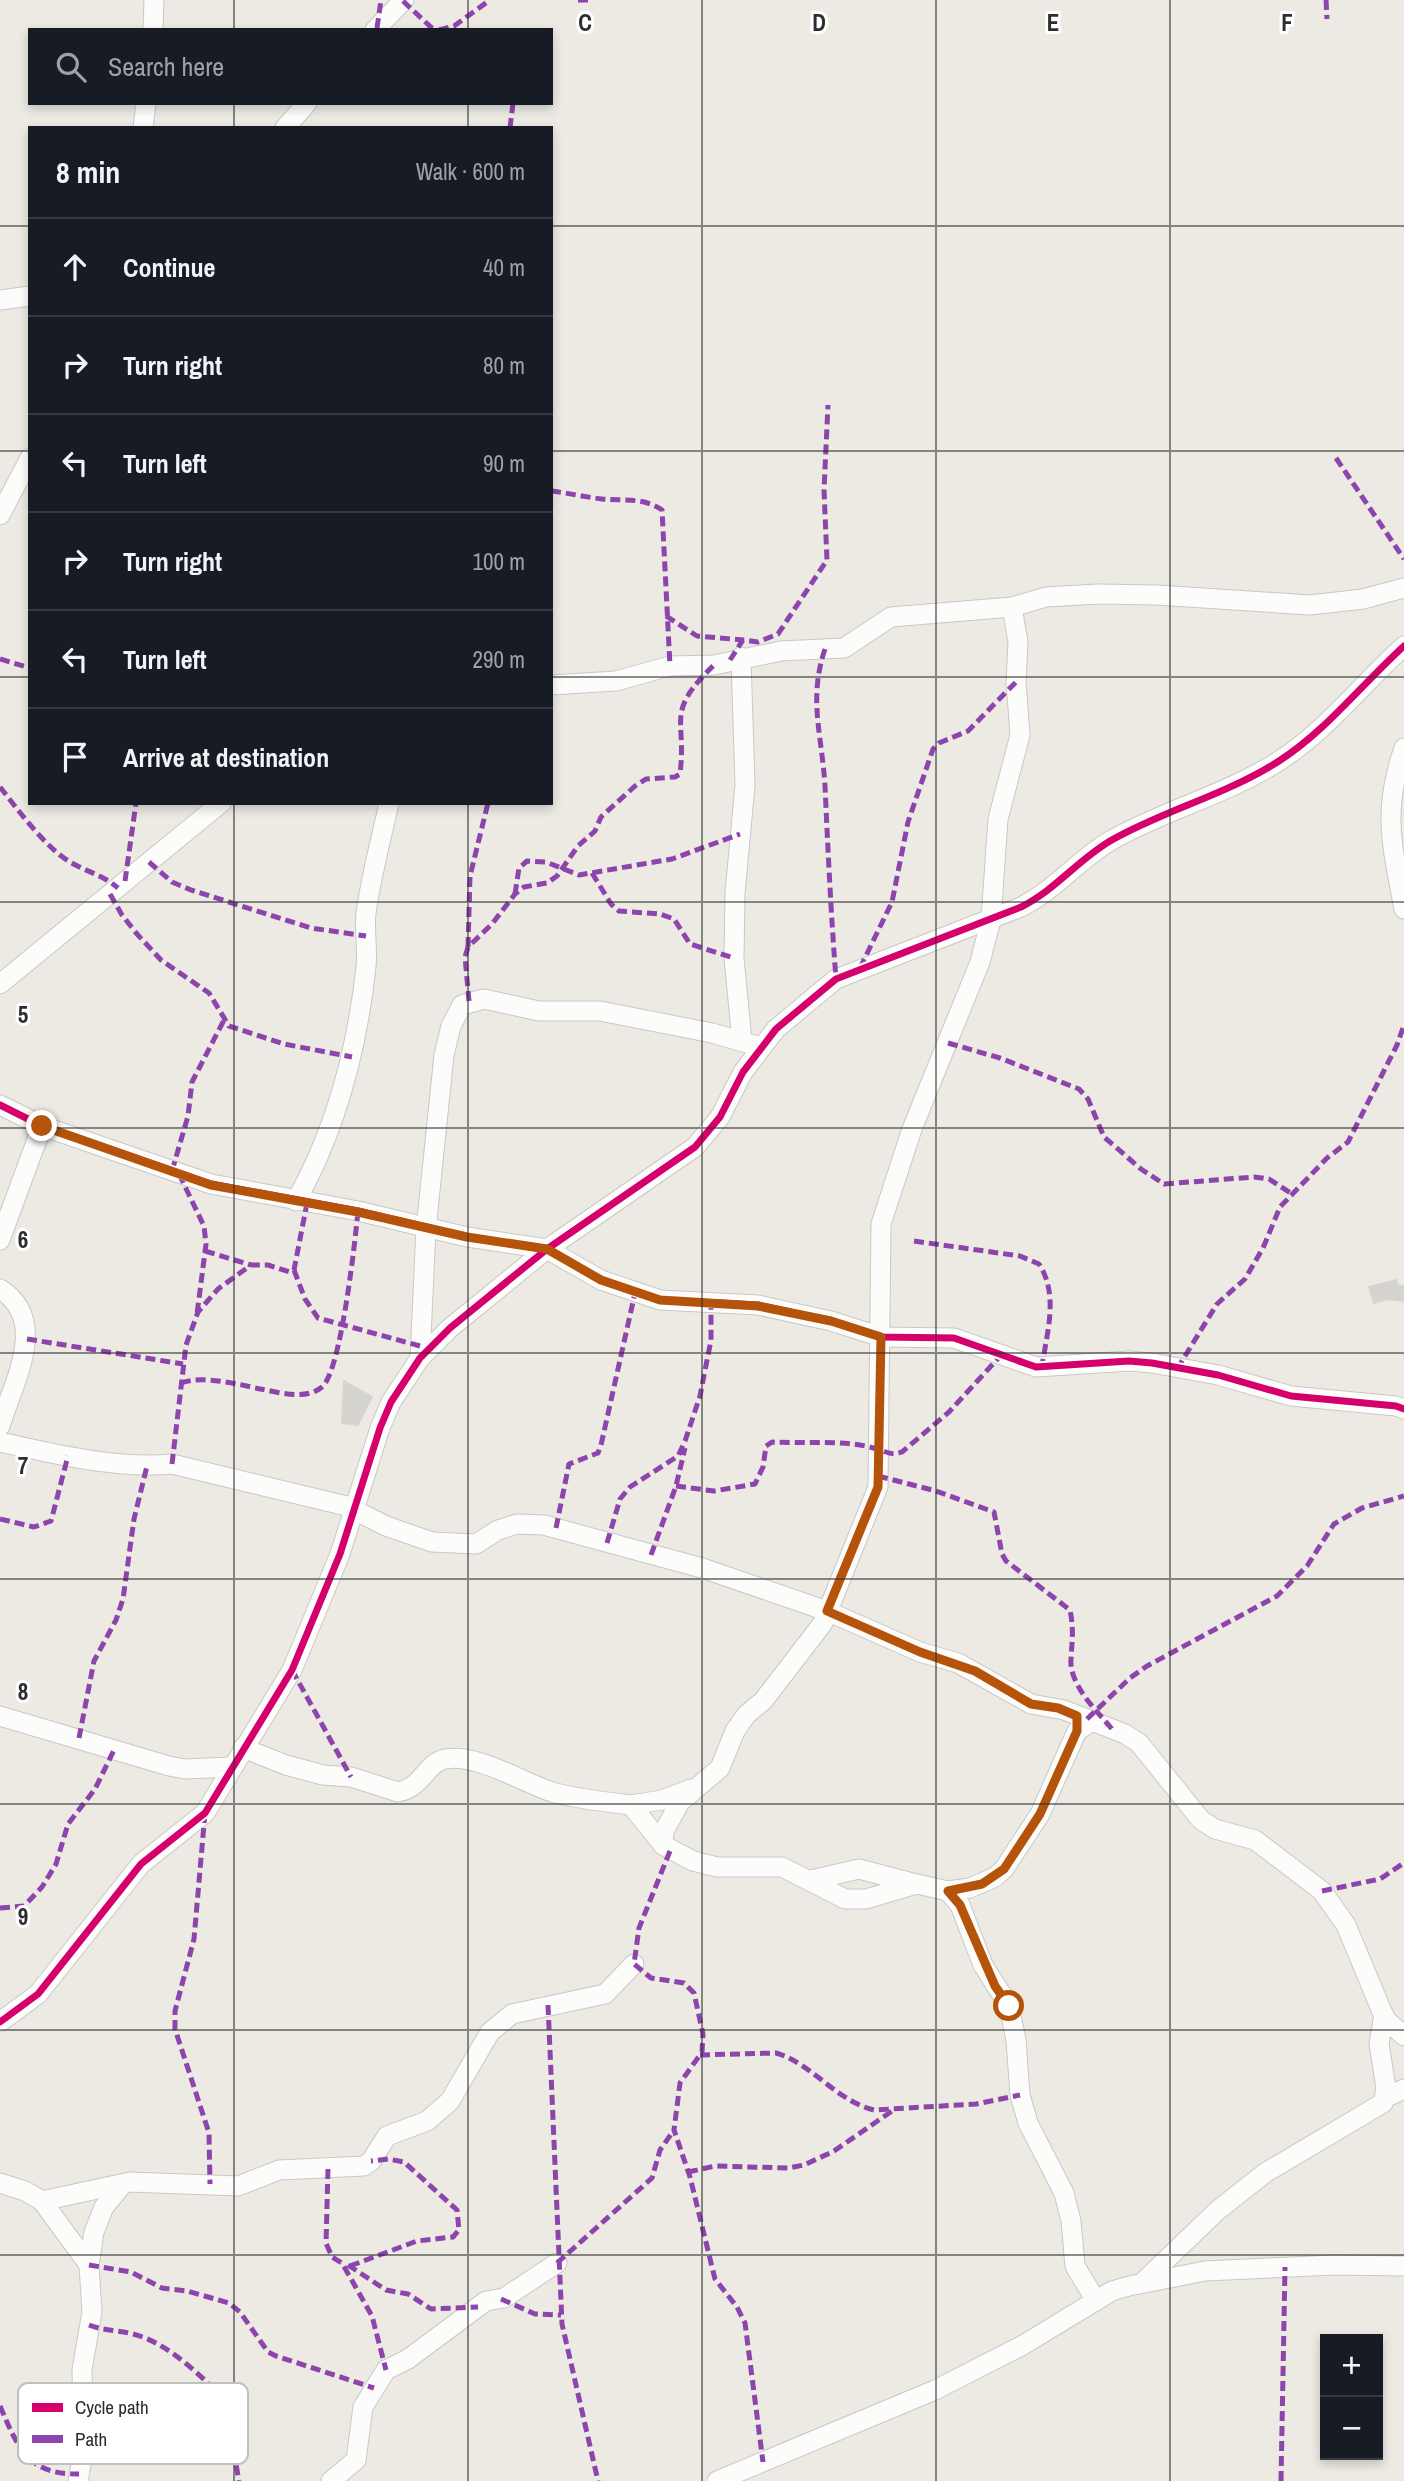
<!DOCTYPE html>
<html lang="en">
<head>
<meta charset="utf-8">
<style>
	:root { --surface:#171b24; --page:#242831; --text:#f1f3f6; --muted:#9ea1a6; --line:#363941 }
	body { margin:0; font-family:"Archivo Narrow",sans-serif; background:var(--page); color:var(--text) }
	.controls { position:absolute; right:21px; bottom:21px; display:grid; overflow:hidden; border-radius:0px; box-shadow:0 4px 10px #0003 }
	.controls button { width:63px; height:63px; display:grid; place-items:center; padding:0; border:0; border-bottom:2px solid var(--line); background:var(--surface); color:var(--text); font:35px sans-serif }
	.stop { position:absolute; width:21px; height:21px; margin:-16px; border:5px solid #b45309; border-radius:50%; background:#fff }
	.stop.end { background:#b45309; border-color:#fff; box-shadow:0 2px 7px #0008 }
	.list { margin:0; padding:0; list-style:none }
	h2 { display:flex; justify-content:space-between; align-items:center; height:91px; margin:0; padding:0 28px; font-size:30px }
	h2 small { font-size:23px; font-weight:400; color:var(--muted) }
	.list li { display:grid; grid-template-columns:46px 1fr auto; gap:21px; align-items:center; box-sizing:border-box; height:98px; padding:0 28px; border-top:2px solid var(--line) }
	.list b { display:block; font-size:26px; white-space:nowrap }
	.list em { font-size:23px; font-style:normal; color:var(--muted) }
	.icon { flex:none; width:38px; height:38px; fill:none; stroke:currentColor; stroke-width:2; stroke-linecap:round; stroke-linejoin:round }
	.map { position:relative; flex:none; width:1404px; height:2481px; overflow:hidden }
	.search { position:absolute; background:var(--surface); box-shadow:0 4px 10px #0003; left:28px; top:28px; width:525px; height:77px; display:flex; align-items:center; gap:18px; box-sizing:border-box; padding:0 24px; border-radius:0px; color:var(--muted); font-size:26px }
	.panel { position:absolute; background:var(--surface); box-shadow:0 4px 10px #0003; left:28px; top:126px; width:525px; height:679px; border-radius:0px }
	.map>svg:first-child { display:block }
	.building { fill:#d5d3ce; stroke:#d7d5cf; stroke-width:2 }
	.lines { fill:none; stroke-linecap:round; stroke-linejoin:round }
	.minor-casing { stroke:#c9c8c8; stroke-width:21 }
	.minor { stroke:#fcfcfb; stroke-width:19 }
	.quiet { stroke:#8e44ad; stroke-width:5; stroke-dasharray:10 5; stroke-linecap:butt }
	.cycleway-casing { stroke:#fff; stroke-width:11 }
	.cycleway { stroke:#d6006c; stroke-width:7 }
	.route { stroke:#b45309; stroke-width:9 }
	.grid { fill:none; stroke:#2d2d2d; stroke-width:2; stroke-opacity:0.55 }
	.key { fill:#fff; stroke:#c0c0c0; stroke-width:2 }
	.key-label { font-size:19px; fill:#2d2d2d }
	.grid-label { font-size:23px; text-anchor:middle; font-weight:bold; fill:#2d2d2d; stroke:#fff; stroke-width:6; stroke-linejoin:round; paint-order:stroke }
</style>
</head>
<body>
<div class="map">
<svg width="1404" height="2481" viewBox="0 0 1404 2481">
	<rect width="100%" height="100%" fill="#eceae3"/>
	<g class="building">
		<path d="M1396 1280 1397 1285 1404 1286V1301L1388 1299 1374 1303 1369 1287Z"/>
		<path d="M344 1381 372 1397 358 1425 342 1423Z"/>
	</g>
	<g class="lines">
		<defs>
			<g id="minor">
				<path d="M153 30 154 0"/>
				<path d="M375 30 404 0"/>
				<path d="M143 128 146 103"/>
				<path d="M285 128 307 103"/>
				<path d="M0 300 30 296"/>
				<path d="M0 515 30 458"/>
				<path d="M741 657 745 785 735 893 734 958 742 1041"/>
				<path d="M551 685 616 681 670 666 714 665 781 651 844 648 891 617 1012 607 1046 597 1098 594 1157 595 1310 605 1363 599 1404 588"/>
				<path d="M1404 748C1382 812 1392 844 1404 909"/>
				<path d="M0 984 221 803"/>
				<path d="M0 1105 42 1126 211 1184 358 1211 467 1237 547 1249 601 1280 660 1300 758 1305 831 1321 881 1337 954 1338 1036 1367 1129 1361 1152 1363 1218 1375 1291 1396 1396 1406 1404 1409"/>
				<path d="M296 1201C337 1128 357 1050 366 967 368 949 364 931 366 913 371 876 381 840 389 803"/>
				<path d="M0 1240 42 1126"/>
				<path d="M0 1289C50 1320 13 1383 0 1426"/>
				<path d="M420 1358 426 1229 444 1055 451 1026 462 1005 484 999 539 1011H600L712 1033 761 1047"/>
				<path d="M0 1442C56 1454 114 1469 172 1464L355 1508"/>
				<path d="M354 1510 386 1526 432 1542 476 1544 498 1530 517 1524 544 1525 702 1568 827 1611 920 1652 958 1663 1031 1704 1064 1710 1125 1734 1139 1743 1201 1820 1215 1829 1255 1840 1322 1891 1346 1925 1385 2019 1404 2036"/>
				<path d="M0 1716 169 1766 185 1769 231 1767"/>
				<path d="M243 1748 286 1765 323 1775 351 1777 398 1792C422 1788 426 1763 445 1759 476 1753 522 1782 552 1792 577 1799 605 1802 631 1805L663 1845 693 1861 717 1867H782L845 1899H866L917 1884 948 1891 970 1888 995 1877 1004 1869 1040 1814 1077 1731 1092 1721"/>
				<path d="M631 1805 662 1800 691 1789"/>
				<path d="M663 1845 664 1831 680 1802 720 1768 735 1731 747 1714 763 1701 823 1623 878 1487 881 1224 912 1129 980 962 991 920 998 819 1020 735 1016 682 1018 642 1012 607"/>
				<path d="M811 1880 859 1869 916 1884"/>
				<path d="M948 1891 960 1905 983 1965 1009 2006 1016 2040 1020 2095 1028 2123 1064 2193 1071 2221 1075 2266 1096 2301"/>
				<path d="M0 2022 38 1994 141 1864 205 1813 292 1670 340 1554 380 1428 391 1402 420 1358 450 1328 547 1249 695 1147 720 1117 743 1072 776 1029 836 979 1021 907C1055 890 1078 860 1110 841 1164 810 1226 795 1279 761 1326 731 1363 683 1404 646"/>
				<path d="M1385 2098 1404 2089"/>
				<path d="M0 2183 25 2191 42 2201 130 2182 238 2186 279 2170 364 2166 371 2161 387 2136 427 2121 450 2101 490 2032 512 2014 605 1994 634 1964"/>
				<path d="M42 2201 89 2265"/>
				<path d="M1144 2281 1218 2210 1265 2173 1383 2103 1386 2088 1379 2044 1384 2015"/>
				<path d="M78 2481 84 2449 82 2370 92 2312 89 2265 94 2232 104 2207 122 2185"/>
				<path d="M331 2481 356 2460 363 2407 386 2370 408 2359 486 2301 504 2298 557 2263"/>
				<path d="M717 2481 935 2390 1023 2345 1112 2291 1129 2286 1205 2271 1334 2265 1404 2266"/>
			</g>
		</defs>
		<use href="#minor" class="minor-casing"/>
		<use href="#minor" class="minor"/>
		<g class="quiet">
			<path d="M578 0H591"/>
			<path d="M1326 0 1327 19"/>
			<path d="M403 1 434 30"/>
			<path d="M377 28 381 0"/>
			<path d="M439 30 454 26 490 0"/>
			<path d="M510 128 513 103"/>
			<path d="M1336 458 1404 559"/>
			<path d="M551 491C568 493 585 497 602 499 622 501 644 497 662 510L670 666"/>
			<path d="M666 616 697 636 743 640"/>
			<path d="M825 649C808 699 822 735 825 786 828 851 831 915 836 979"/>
			<path d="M0 659 30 668"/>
			<path d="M730 660 743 640 758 642 778 634 827 560 824 490 828 405"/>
			<path d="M0 787C18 810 46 848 70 862 87 872 103 875 118 888"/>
			<path d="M149 862 172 882 191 890 311 928 366 936"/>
			<path d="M592 873 611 904 619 911 660 914 674 919 690 944 734 958"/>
			<path d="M125 881 136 803"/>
			<path d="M110 894 122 915 137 934 161 960 209 993 229 1026 284 1044 352 1057"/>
			<path d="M515 894 519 868 527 861 546 862 579 875 672 859 740 834"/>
			<path d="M468 947 470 876 488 803"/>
			<path d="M860 968 892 902 908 822 933 749 939 743 968 731 1016 682"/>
			<path d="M469 1001 465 957 468 947 492 924 515 894 524 887 547 883 557 876 578 846 595 831 601 817 635 786 646 779 675 777 680 774C687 716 664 714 714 665"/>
			<path d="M948 1043 1000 1058 1079 1089 1088 1099 1104 1137 1141 1169 1164 1184 1254 1177 1269 1179 1292 1194"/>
			<path d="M172 1171 188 1116 192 1082 224 1020"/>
			<path d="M179 1174 204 1226 206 1244 197 1314"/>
			<path d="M914 1241 1020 1256 1039 1264C1059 1295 1047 1332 1042 1366"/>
			<path d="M205 1251 251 1265"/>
			<path d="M294 1270 305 1299 318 1318 420 1346"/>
			<path d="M27 1339 183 1364"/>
			<path d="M1177 1369 1217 1304 1245 1279 1263 1248 1280 1207 1327 1158 1348 1142 1397 1045 1404 1025"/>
			<path d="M181 1383C203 1375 237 1384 260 1389 279 1392 305 1401 322 1387 341 1371 355 1242 358 1211"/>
			<path d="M172 1464 186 1345 198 1312 218 1289 251 1265H268L290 1272 294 1270 307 1203"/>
			<path d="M878 1476 936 1491 994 1512 1002 1554 1006 1561 1070 1610C1074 1629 1072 1641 1071 1659 1069 1685 1097 1711 1112 1729"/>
			<path d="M676 1486 714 1491 755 1484 763 1467 766 1446 772 1442C805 1444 845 1439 877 1449 888 1452 890 1456 902 1452L949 1412 1003 1353"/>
			<path d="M0 1519 34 1527 51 1521 68 1456"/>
			<path d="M556 1528 569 1464 598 1453 601 1445 635 1293"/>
			<path d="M607 1543 620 1499 630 1487 678 1456 685 1441 700 1396 711 1340V1301"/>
			<path d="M651 1555 676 1486 685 1448"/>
			<path d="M292 1670 351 1777"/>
			<path d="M1087 1719 1130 1678 1147 1666 1277 1596 1307 1566 1334 1524 1362 1508 1404 1496"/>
			<path d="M79 1738 94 1661 116 1620 123 1599 134 1519 147 1466"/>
			<path d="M205 1813 194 1939 175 2011V2029L209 2133 210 2184"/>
			<path d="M670 1851 639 1928 634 1964 651 1978 684 1983 694 1993 703 2034 702 2052 680 2083 674 2130 690 2177 715 2279 737 2307 745 2323 763 2462"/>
			<path d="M1322 1891 1380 1879 1404 1863"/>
			<path d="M0 1908 24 1906 42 1887 56 1864 68 1824 95 1789 114 1750"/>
			<path d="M548 2005 562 2324 598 2481"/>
			<path d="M700 2055 776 2053C813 2064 836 2101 874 2110L976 2104 1020 2095"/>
			<path d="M328 2169 326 2243 332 2257 342 2263 372 2316 386 2370"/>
			<path d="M688 2172 715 2166 788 2168 804 2165 834 2151 892 2111"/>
			<path d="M557 2263 652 2178 660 2150 674 2130"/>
			<path d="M89 2265 131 2272 162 2288 187 2291 229 2303 240 2312 268 2352 276 2356 374 2388"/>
			<path d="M348 2265 386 2290 408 2294 431 2309 478 2307"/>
			<path d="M350 2266 417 2241 453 2237 459 2230 457 2210 404 2162 388 2159 371 2161"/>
			<path d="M501 2299 535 2314 561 2315"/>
			<path d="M89 2325C104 2331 118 2330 133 2334 164 2342 190 2366 212 2387L216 2395 218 2425 234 2453 239 2481"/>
			<path d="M0 2406C18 2448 28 2475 79 2474"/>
			<path d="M1281 2481 1285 2267"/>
		</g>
		<defs>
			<g id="cycleway">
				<path d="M0 1105 42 1126 211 1184 358 1211 467 1237 547 1249 601 1280 660 1300 758 1305 831 1321 881 1337 954 1338 1036 1367 1129 1361 1152 1363 1218 1375 1291 1396 1396 1406 1404 1409"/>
				<path d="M0 2022 38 1994 141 1864 205 1813 292 1670 340 1554 380 1428 391 1402 420 1358 450 1328 547 1249 695 1147 720 1117 743 1072 776 1029 836 979 1021 907C1055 890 1078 860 1110 841 1164 810 1226 795 1279 761 1326 731 1363 683 1404 646"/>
			</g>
		</defs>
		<use href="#cycleway" class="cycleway-casing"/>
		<use href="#cycleway" class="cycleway"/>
	</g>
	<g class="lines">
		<path class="route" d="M42 1126 211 1185 358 1212 467 1237 547 1249 601 1280 660 1300 758 1306 831 1321 881 1337 878 1487 827 1611 920 1652 975 1671 1031 1704 1058 1708 1077 1716V1731L1040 1814 1004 1869 982 1884 948 1891 960 1905 995 1986 1009 2006"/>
	</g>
	<path class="grid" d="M234 0V30M468 0V30M702 0V2481M936 0V2481M1170 0V2481M234 103V128M468 103V128M0 226H30M551 226H1404M0 451H30M551 451H1404M0 677H30M551 677H1404M234 803V2481M468 803V2481M0 902H1404M0 1128H1404M0 1353H1404M0 1579H1404M0 1804H1404M0 2030H1404M0 2255H1404"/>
	<rect x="18" y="2383" width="230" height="81" rx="10" class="key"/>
	<rect x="32" y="2403" width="31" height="9" fill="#d6006c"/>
	<rect x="32" y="2435" width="31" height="8" fill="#8e44ad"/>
	<g class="key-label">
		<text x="75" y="2414">Cycle path</text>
		<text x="75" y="2446">Path</text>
	</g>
	<g class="grid-label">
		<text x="585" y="31">C</text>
		<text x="819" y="31">D</text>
		<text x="1053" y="31">E</text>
		<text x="1287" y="31">F</text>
		<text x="23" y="1023">5</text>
		<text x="23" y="1248">6</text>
		<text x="23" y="1474">7</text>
		<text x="23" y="1700">8</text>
		<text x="23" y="1925">9</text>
	</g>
</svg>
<div class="controls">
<button>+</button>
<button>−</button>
</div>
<div class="stop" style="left:1009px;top:2006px"></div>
<div class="stop end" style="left:42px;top:1126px"></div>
<div class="search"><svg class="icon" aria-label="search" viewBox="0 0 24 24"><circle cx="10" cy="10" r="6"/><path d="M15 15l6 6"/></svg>Search here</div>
<section class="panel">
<h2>8 min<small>Walk · 600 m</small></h2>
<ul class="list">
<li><svg class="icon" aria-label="ahead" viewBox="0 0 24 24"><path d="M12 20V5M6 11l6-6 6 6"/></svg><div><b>Continue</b></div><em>40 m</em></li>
<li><svg class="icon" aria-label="right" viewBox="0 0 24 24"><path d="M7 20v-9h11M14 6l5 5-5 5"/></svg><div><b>Turn right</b></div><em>80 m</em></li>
<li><svg class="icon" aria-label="left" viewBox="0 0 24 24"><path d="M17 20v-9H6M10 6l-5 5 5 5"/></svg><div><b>Turn left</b></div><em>90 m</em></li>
<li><svg class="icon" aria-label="right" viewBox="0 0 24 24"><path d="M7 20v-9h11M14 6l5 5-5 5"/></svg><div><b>Turn right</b></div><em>100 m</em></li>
<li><svg class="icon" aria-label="left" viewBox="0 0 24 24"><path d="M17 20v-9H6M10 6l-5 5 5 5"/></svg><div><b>Turn left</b></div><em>290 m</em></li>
<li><svg class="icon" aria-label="arrive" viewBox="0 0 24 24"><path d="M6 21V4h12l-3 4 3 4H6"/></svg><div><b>Arrive at destination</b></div></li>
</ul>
</section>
</div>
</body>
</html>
